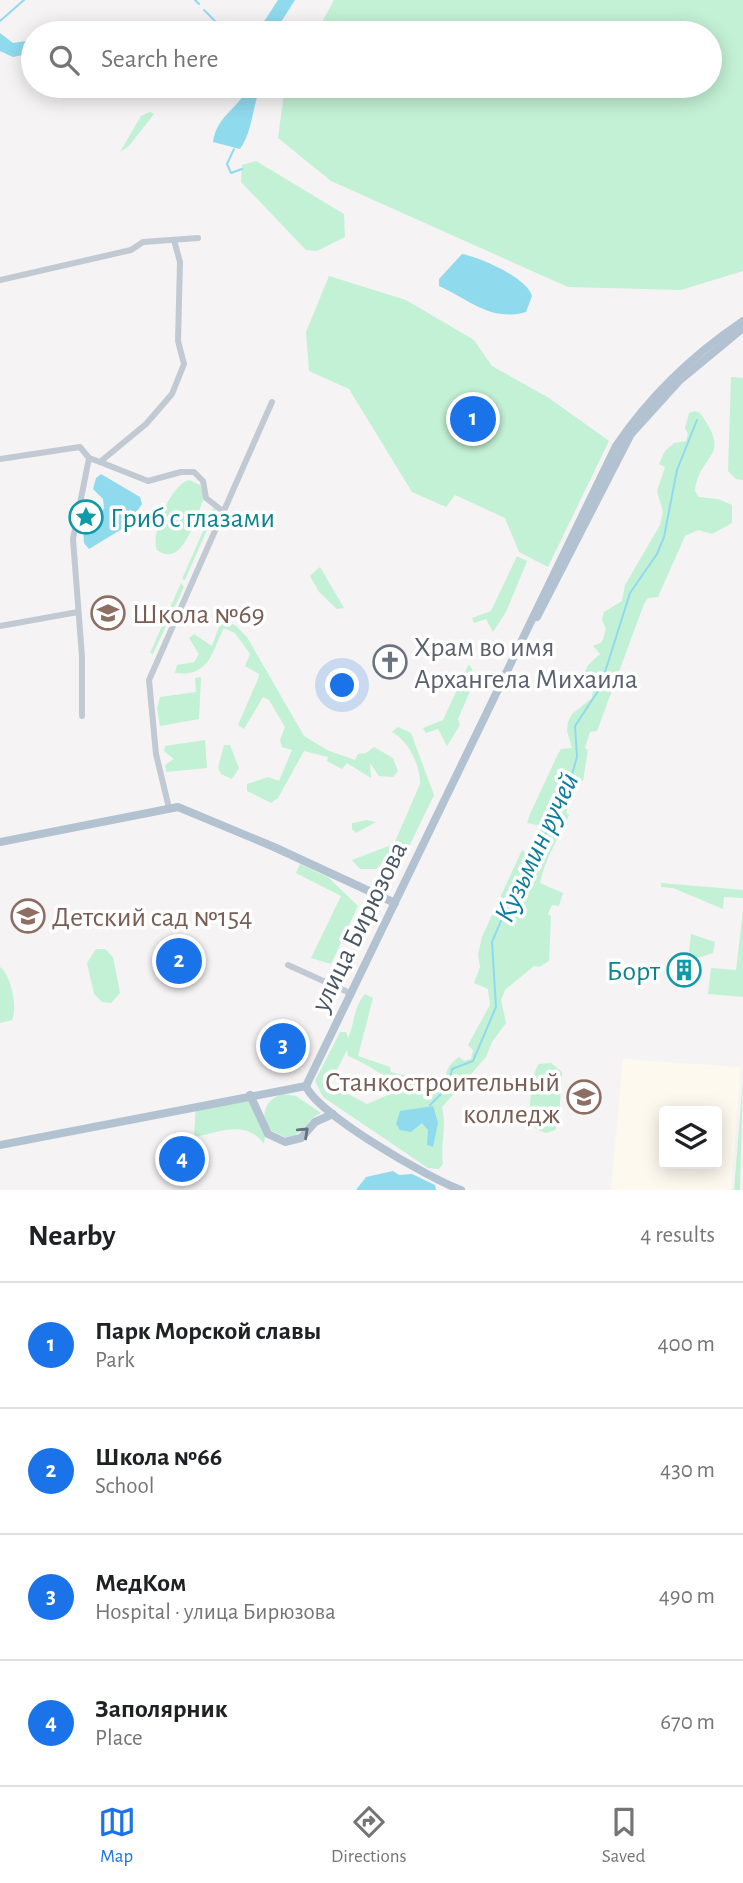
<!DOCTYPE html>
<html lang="en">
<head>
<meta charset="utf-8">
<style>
	:root { --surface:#fff; --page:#f6f6f6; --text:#202124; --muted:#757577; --line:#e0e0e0; --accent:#1a73e8 }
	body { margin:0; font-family:"Alegreya Sans",sans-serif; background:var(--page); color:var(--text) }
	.controls { position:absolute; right:21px; bottom:21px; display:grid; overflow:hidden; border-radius:7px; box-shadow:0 4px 18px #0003 }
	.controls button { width:63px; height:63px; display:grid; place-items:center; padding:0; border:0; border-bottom:2px solid var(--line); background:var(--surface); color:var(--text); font:35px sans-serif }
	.you { position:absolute; left:343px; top:686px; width:24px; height:24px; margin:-18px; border:5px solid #fff; border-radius:50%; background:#1a73e8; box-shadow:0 0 0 10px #1a73e833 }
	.badge { display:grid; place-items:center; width:46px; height:46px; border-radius:50%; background:var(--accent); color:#fff; font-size:23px; font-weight:700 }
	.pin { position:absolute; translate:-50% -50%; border:4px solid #fff; box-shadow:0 2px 7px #0006 }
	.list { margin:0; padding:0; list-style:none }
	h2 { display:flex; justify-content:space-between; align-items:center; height:91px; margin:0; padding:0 28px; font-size:30px }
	h2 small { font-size:23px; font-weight:400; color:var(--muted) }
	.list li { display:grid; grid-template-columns:46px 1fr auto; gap:21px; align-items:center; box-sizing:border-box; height:126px; padding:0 28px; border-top:2px solid var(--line) }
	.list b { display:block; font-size:26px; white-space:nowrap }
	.list p { margin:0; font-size:23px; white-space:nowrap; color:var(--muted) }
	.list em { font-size:23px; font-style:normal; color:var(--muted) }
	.icon { flex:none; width:38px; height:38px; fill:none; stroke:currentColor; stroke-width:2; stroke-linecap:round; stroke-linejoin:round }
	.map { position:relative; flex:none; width:743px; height:1190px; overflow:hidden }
	.search { position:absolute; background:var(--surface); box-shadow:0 4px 18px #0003; left:21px; right:21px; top:21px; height:77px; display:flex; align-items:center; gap:18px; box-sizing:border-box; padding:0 24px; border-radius:38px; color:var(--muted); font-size:26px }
	.sheet { height:595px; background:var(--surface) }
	nav { display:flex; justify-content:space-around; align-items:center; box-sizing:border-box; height:98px; border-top:2px solid var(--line); background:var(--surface); font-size:19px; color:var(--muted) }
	nav a { display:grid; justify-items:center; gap:4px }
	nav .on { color:var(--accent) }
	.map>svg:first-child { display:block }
	.commercial { fill:#fdf9ef; fill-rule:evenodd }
	.green { fill:#c3f1d5; fill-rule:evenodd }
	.water { fill:#90daee }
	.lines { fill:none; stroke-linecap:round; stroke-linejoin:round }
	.stream { stroke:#90daee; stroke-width:2 }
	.minor { stroke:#c1cad2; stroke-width:6 }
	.major { stroke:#b3c2d1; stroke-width:8 }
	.oneway { stroke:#64717d }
	.labels { text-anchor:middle; stroke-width:7; stroke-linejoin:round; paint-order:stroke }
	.culture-label { font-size:28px; fill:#0d838f; stroke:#fff; text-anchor:start }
	.education-label { font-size:28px; fill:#785e54; stroke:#fff; text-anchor:start }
	.worship-label { font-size:28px; fill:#5b616d; stroke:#fff; text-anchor:start }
	.street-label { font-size:28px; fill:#4a5661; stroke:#fff }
	.water-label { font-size:30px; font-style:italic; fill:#0c7c9b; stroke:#fff }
</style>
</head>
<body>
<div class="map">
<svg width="743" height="1190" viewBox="0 0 743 1190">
	<rect width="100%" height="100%" fill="#f5f3f3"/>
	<path class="commercial" d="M623 1059 741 1067 731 1190H611ZM664 1111H717V1164H664Z"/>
	<g class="green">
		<path d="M334 0H743V271L681 290 568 287 331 181 278 138 284 93 288 86H710V33H316Z"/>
		<path d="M150 112 154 114 129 146 120 152 141 116Z"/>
		<path d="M256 161 344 214 345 237 317 251 306 250 241 182 242 165Z"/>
		<path d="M329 276 406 300 474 340 492 366 549 398 609 441 548 567 519 552 505 518 455 495 446 507 412 492 349 389 309 371 306 332Z"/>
		<path d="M731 377 743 378V480L736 479 728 471Z"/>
		<path d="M695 411C702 413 702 416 706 422 729 458 698 456 695 491L699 497 718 499 732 505V523L712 534 698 530 685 536 658 597 648 598 644 604 597 731 590 732 585 748 588 750 583 781H578L566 813 569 815C559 837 544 861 540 883L563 893 559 906 552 905 548 914 551 916 549 961 539 967 534 966 505 990 501 1000 506 1023 492 1042 486 1057 442 1107C447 1127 440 1146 443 1164L439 1169 428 1168 323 1097 315 1081 340 1032H346L348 1038C355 1023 353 1008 365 994L373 998 358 1056 390 1067 391 1072 418 1079 427 1092 440 1087C448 1074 445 1066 459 1057L464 1061 471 1059 473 1050 468 1045 490 1005 488 989 474 983 480 967 478 954 482 937 522 850 527 854 537 852 535 842 542 826 527 823 530 814 558 754 561 749 572 748 567 731 568 722 572 714 592 698 593 690 584 674 588 665 600 654 593 646 602 642 606 629 602 620 604 612 622 601 625 585 660 525 663 512 657 491 665 467 659 464 665 451 674 443 686 441 688 434 685 428 689 413ZM347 1050 348 1056C368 1064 383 1076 402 1085L400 1090 367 1104 333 1086 332 1080Z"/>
		<path d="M189 480 200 485 204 498C196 516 183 570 157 550 150 534 171 484 189 480Z"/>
		<path d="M215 504 218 505 185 580 182 579Z"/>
		<path d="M517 556 527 561 506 612 493 632 486 619 474 623 472 618 491 611Z"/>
		<path d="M320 567 344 608 337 609 319 592 310 576Z"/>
		<path d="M181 583 184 587 153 654 150 653Z"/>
		<path d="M222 618 236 626 247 637 304 736 327 750 355 760 358 754 366 753 374 747 393 758 398 771 393 777 379 776 370 763 371 778 347 763 342 769 327 761 328 757 304 751 278 798 271 803 247 791V784L268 777 279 781 292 750 282 747 280 740 285 727 269 700 263 697 244 729 238 725 258 679 259 674 245 666 250 654 235 633 224 628C211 653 210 677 175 673L177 665 194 662 199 654 189 638 194 634 212 646Z"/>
		<path d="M469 664 476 677 458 719 460 725 447 746 438 729 426 733 423 728 443 720Z"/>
		<path d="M201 677 199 719 160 726 157 709 160 697 196 692 195 678Z"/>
		<path d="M398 727 411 733 434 795 401 863 389 857 376 869H360L352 860 394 844 420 784C421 766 408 740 392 732Z"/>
		<path d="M205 740 207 768 166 772 165 765 174 759 164 751 165 746Z"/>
		<path d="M224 745H230L239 768 232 779 221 774 218 768Z"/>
		<path d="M367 820 376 822 356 833 352 829V823Z"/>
		<path d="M300 864 329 878 358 906 331 964 311 958 341 896 296 873Z"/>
		<path d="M661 883 743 890V898L724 897 723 909 673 888 661 887Z"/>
		<path d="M743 911V997L708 994 711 968 736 970Z"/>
		<path d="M691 934 715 942 713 953 688 961Z"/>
		<path d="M96 949H105L113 957 120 993 111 1003 102 1002 94 994 87 963Z"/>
		<path d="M0 967C11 975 18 1008 12 1020L0 1023Z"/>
		<path d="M551 1063 562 1072 559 1120 555 1130 546 1133C540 1131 535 1130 532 1124 527 1115 532 1071 539 1064Z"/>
		<path d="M743 1079 740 1190H734Z"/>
		<path d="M244 1094 249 1096 265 1136 264 1144C246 1119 220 1132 194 1137L196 1104Z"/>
		<path d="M282 1094 296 1096 321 1113C307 1119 303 1135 287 1138L268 1129C260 1113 266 1100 282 1094Z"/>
	</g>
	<g class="water">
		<path d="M278 0H295L274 33H261L263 23Z"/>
		<path d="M0 33 13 43 33 40V53L13 57 0 51Z"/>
		<path d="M248 86H261C252 106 253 131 240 149L213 142C217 114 241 108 248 86Z"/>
		<path d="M462 254C480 257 527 278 532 296L526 312C491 322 470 300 439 286V279Z"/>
		<path d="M101 474 140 497 142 504 127 526 89 549 84 543 83 529 95 522 104 508 103 499 93 489 96 478Z"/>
		<path d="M433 1106 438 1123 433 1147 427 1145 428 1130 422 1123 411 1132 400 1130 396 1124 400 1111Z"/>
		<path d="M393 1171 399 1175 412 1174 435 1185 436 1190H356L366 1177Z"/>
	</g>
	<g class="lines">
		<g class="stream">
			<path d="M195 0 199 4"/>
			<path d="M204 10 227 33"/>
			<path d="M0 21 24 0"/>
			<path d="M234 149 227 164 231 173 242 169"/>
			<path d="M430 1105 448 1087 452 1069 473 1061 496 1007 492 942 515 888 532 862 568 788 577 757 575 726 600 688 630 593 657 554 664 537 677 470 697 420"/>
		</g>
		<g class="minor">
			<path d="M0 280 131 250 143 242 198 238"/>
			<path d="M89 458 100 462 146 424 172 394 184 364 178 341 180 262 174 240"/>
			<path d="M0 459 80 447 89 458 73 539 82 657V716"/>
			<path d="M100 462 148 481 181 472H194L203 481 206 498 224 512"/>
			<path d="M0 626 78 612"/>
			<path d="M169 808 156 754 149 680 272 402"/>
			<path d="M288 965 350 993"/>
		</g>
		<g class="major">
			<path d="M537 617 631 434 679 381 743 328"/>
			<path d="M0 842 178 807 274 847 395 903"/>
			<path d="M306 1086 616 446C649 397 694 354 743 321"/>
			<path d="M306 1086C317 1114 430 1179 461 1190"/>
			<path d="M250 1095 268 1134 285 1142 301 1138 315 1122 333 1114"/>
			<path d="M0 1145 306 1086"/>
		</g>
	</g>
	<defs><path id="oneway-chevron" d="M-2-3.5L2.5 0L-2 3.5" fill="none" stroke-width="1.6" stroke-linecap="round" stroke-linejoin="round" transform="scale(1.75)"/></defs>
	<use class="oneway" href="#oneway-chevron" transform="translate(304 1132) rotate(-43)"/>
	<defs>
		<symbol id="sight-ring" viewBox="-11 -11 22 22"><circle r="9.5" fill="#fff" stroke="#0f9aa8" stroke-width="1.5"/><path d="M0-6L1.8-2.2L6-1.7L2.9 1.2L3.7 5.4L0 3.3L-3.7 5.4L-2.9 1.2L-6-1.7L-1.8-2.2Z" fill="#0f9aa8"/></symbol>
		<symbol id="school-ring" viewBox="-11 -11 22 22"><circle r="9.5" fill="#fff" stroke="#8d6e63" stroke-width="1.5"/><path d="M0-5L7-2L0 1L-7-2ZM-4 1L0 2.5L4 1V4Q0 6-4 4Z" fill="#8d6e63"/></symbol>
		<symbol id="church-ring" viewBox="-11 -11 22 22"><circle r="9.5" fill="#fff" stroke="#6b7280" stroke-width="1.5"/><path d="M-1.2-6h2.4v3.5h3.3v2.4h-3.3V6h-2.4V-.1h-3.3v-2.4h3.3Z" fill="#6b7280"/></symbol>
		<symbol id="building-ring" viewBox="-11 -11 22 22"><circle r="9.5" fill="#fff" stroke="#0f9aa8" stroke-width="1.5"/><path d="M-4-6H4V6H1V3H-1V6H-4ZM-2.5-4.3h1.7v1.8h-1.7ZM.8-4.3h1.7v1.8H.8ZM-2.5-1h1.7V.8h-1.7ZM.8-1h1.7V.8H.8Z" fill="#0f9aa8"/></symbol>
		<symbol id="university-ring" viewBox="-11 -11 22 22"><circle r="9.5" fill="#fff" stroke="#8d6e63" stroke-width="1.5"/><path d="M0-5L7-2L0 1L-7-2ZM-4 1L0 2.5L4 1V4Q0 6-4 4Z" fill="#8d6e63"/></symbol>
	</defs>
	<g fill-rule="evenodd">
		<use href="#sight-ring" x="67" y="498" width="38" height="38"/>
		<use href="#school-ring" x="89" y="594" width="38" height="38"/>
		<use href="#church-ring" x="371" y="643" width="38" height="38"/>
		<use href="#school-ring" x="9" y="897" width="38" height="38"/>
		<use href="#building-ring" x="665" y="951" width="38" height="38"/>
		<use href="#university-ring" x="565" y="1078" width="38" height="38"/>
	</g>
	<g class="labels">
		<g class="culture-label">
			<text x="110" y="527">Гриб с глазами</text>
			<text x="660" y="980" text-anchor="end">Борт</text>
		</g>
		<g class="education-label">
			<text x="132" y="623">Школа №69</text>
			<text x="52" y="926">Детский сад №154</text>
			<text x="560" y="1091" text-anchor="end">Станкостроительный<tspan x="560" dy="32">колледж</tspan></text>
		</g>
		<g class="worship-label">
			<text x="414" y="656">Храм во имя<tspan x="414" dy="32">Архангела Михаила</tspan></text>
		</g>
		<g class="street-label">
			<text transform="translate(358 926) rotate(-64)" y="10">улица Бирюзова</text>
		</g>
		<g class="water-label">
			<text transform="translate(536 847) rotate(-65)" y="10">Кузьмин ручей</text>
		</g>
	</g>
</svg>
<div class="controls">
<button><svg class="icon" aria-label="layers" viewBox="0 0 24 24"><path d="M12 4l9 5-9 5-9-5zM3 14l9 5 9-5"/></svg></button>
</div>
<div class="you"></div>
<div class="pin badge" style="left:473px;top:419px">1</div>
<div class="pin badge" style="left:179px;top:961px">2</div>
<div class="pin badge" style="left:283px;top:1046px">3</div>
<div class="pin badge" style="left:182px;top:1159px">4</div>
<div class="search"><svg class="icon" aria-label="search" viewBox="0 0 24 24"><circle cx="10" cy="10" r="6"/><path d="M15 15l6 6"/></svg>Search here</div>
</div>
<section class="sheet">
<h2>Nearby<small>4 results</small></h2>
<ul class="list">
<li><span class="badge">1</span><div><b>Парк Морской славы</b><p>Park</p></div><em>400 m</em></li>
<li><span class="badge">2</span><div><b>Школа №66</b><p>School</p></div><em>430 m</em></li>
<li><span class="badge">3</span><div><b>МедКом</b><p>Hospital · улица Бирюзова</p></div><em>490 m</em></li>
<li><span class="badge">4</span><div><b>Заполярник</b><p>Place</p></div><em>670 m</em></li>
</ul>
</section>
<nav>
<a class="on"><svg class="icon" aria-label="map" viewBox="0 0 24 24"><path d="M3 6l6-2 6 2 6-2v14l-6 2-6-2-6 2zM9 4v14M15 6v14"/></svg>Map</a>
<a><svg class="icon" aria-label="directions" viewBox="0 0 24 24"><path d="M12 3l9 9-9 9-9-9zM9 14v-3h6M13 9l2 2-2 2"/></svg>Directions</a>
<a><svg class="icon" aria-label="saved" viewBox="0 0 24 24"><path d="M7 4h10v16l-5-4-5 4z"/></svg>Saved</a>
</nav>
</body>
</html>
